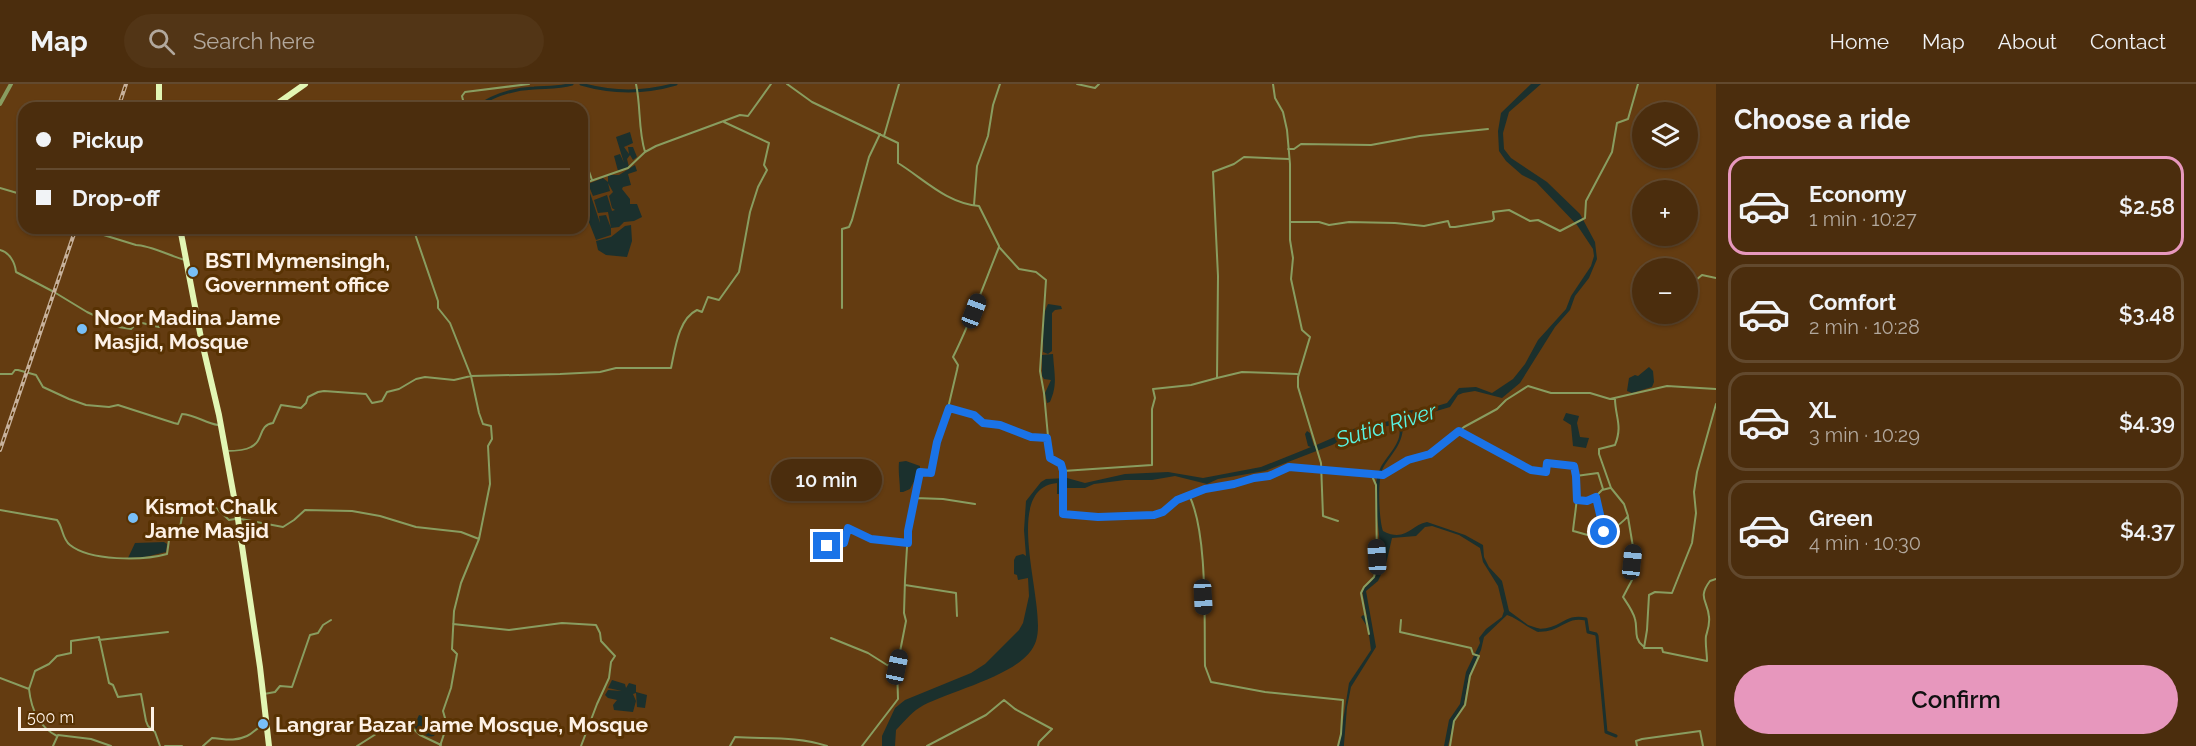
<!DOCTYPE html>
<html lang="en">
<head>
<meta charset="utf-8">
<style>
	:root { --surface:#4b2d0d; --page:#523516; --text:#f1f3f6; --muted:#b2a89d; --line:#62492e; --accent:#e797bd }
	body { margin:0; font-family:Raleway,sans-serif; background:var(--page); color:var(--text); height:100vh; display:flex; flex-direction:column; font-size:22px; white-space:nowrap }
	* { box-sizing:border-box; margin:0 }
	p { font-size:20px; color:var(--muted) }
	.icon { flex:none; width:33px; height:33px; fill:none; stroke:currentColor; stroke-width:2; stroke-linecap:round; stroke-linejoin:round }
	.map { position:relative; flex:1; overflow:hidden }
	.side { display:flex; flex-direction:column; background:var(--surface); width:480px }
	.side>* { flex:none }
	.banner { position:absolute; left:18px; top:18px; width:570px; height:132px; border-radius:18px; box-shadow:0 2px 4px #0004,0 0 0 2px var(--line); display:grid; align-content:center; height:132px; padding:0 18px; background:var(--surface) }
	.buttons { position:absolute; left:1632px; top:18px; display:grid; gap:12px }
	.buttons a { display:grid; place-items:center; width:66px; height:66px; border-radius:50%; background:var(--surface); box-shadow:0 2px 4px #0004,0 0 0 2px var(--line); font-size:30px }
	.scale { position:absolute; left:18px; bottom:15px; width:136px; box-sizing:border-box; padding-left:6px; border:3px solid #fdf1e6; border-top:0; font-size:16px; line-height:21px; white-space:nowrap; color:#fdf1e6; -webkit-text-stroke:4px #583203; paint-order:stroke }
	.end { position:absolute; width:27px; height:27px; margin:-14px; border:8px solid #1a73e8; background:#fff; box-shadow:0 0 0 3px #fff }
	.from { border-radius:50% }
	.bubble { position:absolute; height:42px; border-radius:21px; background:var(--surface); box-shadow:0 2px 4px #0004,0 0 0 2px var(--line); font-size:20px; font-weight:600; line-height:42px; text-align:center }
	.car { position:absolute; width:18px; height:36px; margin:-18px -9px; border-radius:8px; box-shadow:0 0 4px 2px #0007; background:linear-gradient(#222 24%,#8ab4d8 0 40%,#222 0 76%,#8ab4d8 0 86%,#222 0) }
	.banner b { display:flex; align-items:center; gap:21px; height:57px; font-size:22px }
	.banner b+b { border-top:2px solid var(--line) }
	.banner i { width:15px; height:15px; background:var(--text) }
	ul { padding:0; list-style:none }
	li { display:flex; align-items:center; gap:18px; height:99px; margin:0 12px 9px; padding:0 6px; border:3px solid var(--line); border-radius:18px }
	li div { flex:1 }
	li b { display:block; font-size:22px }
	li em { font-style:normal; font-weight:600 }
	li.on { border-color:var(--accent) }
	li>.icon { width:54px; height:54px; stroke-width:1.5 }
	h2 { padding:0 18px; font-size:27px; line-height:72px }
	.action { display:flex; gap:12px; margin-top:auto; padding:12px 18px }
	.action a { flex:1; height:69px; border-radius:36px; background:var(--accent); color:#111; font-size:24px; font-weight:600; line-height:69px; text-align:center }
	header { display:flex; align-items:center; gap:36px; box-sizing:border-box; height:84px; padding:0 30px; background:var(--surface); border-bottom:2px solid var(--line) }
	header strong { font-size:28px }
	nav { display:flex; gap:33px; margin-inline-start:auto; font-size:21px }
	.search { width:420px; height:54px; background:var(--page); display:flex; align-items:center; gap:15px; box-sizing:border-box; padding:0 21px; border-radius:33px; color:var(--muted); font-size:22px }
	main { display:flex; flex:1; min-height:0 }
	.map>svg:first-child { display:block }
</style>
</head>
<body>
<header>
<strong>Map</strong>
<div class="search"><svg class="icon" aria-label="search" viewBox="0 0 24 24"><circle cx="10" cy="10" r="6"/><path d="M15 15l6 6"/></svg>Search here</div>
<nav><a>Home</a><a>Map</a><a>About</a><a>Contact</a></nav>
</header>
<main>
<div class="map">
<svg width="1716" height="662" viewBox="0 0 1716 662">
	<rect width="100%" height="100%" fill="#643c11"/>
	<!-- water -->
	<path fill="#1b302d" d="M1531,0H1541L1509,28L1503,49L1504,65L1511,74L1547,98L1580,130L1595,158L1597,175L1589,194L1575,212L1570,226L1555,243L1520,299L1502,314L1475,307L1463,309L1458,311L1450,323L1403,337C1404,360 1394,366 1383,384C1377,395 1379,436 1383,447C1406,459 1410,441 1427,438L1465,451L1483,461L1484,473L1489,483L1502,497L1509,527L1528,541L1540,545L1539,548C1527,544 1519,535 1507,531L1484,553L1481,566L1469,592L1464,620L1454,636L1448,662H1444L1449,636L1460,620L1466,588L1480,559L1479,554L1486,545L1502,533L1504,527L1498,502L1483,478L1480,464L1459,451L1432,442L1425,443L1416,452L1392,454L1386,480L1378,497L1366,507L1376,563L1351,603L1347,623L1344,660V662H1339L1349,599L1371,566L1368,544L1361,533L1363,531L1367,533L1362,506C1368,501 1375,495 1377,488C1387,457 1367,413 1380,385C1386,372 1407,355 1397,340L1359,348L1332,361L1265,387L1218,395L1207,400L1175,392L1152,396H1125L1094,400L1085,404H1067L1066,399L1061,398L1062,410H1057V399C999,405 1048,522 1036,557C1025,592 948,606 919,624C911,629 903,639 896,646L895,662H882V652L895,624L905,616L971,589L985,580L1019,546L1023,539L1029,512L1028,494L1018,496L1017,491L1014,490V476L1016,472L1023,470L1026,472L1024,446L1026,417L1041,398L1046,395L1067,394L1085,399L1125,390L1168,388L1203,394L1261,383L1311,363L1308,362L1305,350L1307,347L1310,349L1314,362L1353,345L1389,337L1406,327L1430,324L1447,319L1459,304L1476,303L1492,309L1513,295L1525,280L1538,256L1566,225L1571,212L1591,182L1594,172L1593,165L1577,141L1536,98L1522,91L1506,77L1499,67L1498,47L1501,29Z
		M630,48L633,59L624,63L629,70L628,63H633L637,73L633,76L630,71L627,75L629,83L618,87L614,72L620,70L624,79L616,53Z
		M635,81L637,87L628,90L631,101L623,103L622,105L630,115V120H637L642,133L634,137L624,138L619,143L611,144V151L596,156L585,128L586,125L583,124L582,114L585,113H582V101L587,100L600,139L599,132L606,131L611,144L608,128L598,129L594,116L607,111L612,127L615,126L612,124L609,112L613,108L608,99L610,107L593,112L588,100L603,94L608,98V91H619Z
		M631,141L632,157L627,173L606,171L598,166L596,157L611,153L625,142Z
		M1048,220L1061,222L1062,225L1055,226L1052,229V267L1048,270L1043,268C1044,252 1040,235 1048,220Z
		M1053,270C1054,289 1058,300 1050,318L1047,319L1045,309L1051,296L1044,295L1042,292V271Z
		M1649,283L1653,287L1654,298L1652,303L1632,309L1627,307L1629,294L1635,291L1638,292Z
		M1566,329L1579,332L1577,339L1580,353L1589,354L1586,364L1573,362L1571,341L1563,336Z
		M906,377L920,382V386L910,405L903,408H900C900,397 898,389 899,378Z
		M164,458L167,460L166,468L145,473L128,474L135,459Z
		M612,596L625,600L626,604L629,599L636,601V608L647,611L645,624L637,623L636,609L633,610L636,617L633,628L614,626L613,621L617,616L608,614L605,611L608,606L622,607L608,604Z
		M419,631L440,638V643L434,652C427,654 418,648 414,642Z"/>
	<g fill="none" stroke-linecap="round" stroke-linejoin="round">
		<!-- canal -->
		<path stroke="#1b302d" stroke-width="3" d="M581,0C612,9 645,9 676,0
			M475,24C493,11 512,5 534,4C547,3 559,4 572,0
			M1537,546C1561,548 1564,530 1586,535L1588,548L1596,550L1597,552L1606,648L1616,652"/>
		<!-- minor -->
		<path stroke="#899d60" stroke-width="2" d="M636,0C641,23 638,45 645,68
			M787,0L812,18L898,59V79C924,95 946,119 979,122L999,162
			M1077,0L1095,4L1099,0
			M1273,0L1275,14L1283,28L1287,46L1290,80V156L1293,174L1291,195L1302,246L1310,253L1298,293V303L1321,379L1323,432L1338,437
			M465,24L462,12L465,8L529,0
			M884,52L899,0
			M582,58L587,50
			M1288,65H1294L1301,60L1371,61L1420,52L1488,45
			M582,67L592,96
			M582,100L628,84L645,68L656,62L740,31L748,32L771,0
			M0,104L24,111
			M974,121L977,82L988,52L993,21L1000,0
			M1290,138H1319L1329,141L1349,138L1395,139L1424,142L1448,137L1450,143H1455L1492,137L1494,135L1493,128L1509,126L1530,137L1538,136L1560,147L1585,134L1586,117L1612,68L1617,39L1628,35L1638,0
			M81,144L136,161C149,161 170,172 185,176
			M413,144L438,217V224L450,239L471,292L479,329L483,340L491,342L492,355L488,362L490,400L479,455L461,499L454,527L452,565L457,570L451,604L443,627L447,641L440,662
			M0,166C9,168 15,178 16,188L54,208L87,228L119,243L131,245L138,238L159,243L163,235L166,234L178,238L198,240
			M1688,196H1696L1702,191L1716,194
			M842,224V145L849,143L852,136L869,73L880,50
			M0,290H12L15,286H18L36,291L43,303L69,315L86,321L109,323L118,321L174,339L178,340L182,330C196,331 205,339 218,341
			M1217,294L1242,288L1297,290
			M1716,320L1697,388L1694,408L1696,429L1692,459L1672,509L1655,508L1649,511L1647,546L1644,564H1662L1663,568L1707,577C1707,569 1705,559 1706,552C1708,545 1710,540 1709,533C1708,517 1697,514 1710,497L1716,495
			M949,324L974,331L983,339C1005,340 1025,352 1047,354
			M1459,347L1539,388H1546L1547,379L1574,383C1581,402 1575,426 1573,447C1578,448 1583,450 1588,451C1601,453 1620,442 1628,432L1624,420L1611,404L1599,370V365L1615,361C1623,341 1615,333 1615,314
			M226,367C234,367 244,367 251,363C264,357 258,341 273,339L281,321L301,324L306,319L308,313L318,308L324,307L366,310L372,319L382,317L387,308L399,305L416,295L425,293L454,296L471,292L560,290L600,288L616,284H671C675,266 678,235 697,226L702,228L708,213L719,216L739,188L750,128L758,103L767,86L764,81L769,59L724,38
			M1063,387L1152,381V325L1155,314L1153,305L1191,301L1217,294L1218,192L1213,88L1234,80L1244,73L1289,75
			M1576,392L1598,389L1603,405
			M1189,411C1208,449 1204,537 1205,582L1211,598L1265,608L1343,616L1341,650L1338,662
			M1596,413L1604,448
			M915,414L943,415L975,420
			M1577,416H1592L1602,406L1610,404
			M0,426L57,436C63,443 62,455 70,461C90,477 142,477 167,470L169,456L179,448L183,428L197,426L213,421L229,436L235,435
			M1628,433L1633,463L1631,488L1632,496L1623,513C1627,519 1633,527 1635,535C1638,545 1633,554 1643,562
			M241,435L283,443L294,436L305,426L352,427L380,432L416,443L461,448L479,455
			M827,462L844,459L848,444L871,455L908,459
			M905,501L956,509L957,532
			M1401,536L1400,548L1471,564L1473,570L1479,572L1470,592L1465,621L1454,637L1450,662
			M453,540L509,546L562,539L596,541L600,549L601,557L615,572L611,578L609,594L597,620L581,662
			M1369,550L1361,509L1364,503L1374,493L1377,482L1376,401L1372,392
			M831,554L868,569L887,581L896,583
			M99,556L168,548
			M0,594L29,605C31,624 39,643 57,652
			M29,605L35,587L49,580L57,572L71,569V557L99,553L109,599L113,601L118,613L141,610L146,637L148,642L155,648L160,662
			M264,610L275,608L280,602L292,603L310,551L318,549L323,541L331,536
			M53,662L58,651L91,655L111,662
			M165,662H182
			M203,662L212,654C225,655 234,658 247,652C254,649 257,643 264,641
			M357,662L395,638L409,641L420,651L441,661
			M730,662L735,653C766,655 798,652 827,662
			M862,662L898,615L897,583L906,537L904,529L905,496L908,447L920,388L931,389L937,358L944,341L957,286L958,281L953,273C971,237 984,200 999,163L1019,185L1036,188L1046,196L1040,287L1044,309L1050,374L1061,380L1063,387V430L1098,433L1154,431L1163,428L1177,416L1205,405L1234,401L1254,394L1269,392L1289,383L1383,391L1408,376L1430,370L1464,343L1497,325L1506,316L1528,302L1551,309H1590L1610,315L1667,302L1716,305
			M927,662L986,631L1004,616L1015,625L1052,645L1039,658L1038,662
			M1637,662L1636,657L1642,655L1700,647L1703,662"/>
		<!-- tertiary -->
		<path stroke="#899d60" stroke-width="4" d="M0,20L11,0"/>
		<!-- trunk -->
		<path stroke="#e2f6b4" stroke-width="6" d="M159,24V0
			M271,24L305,0
			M180,144L201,254L219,331L238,435L260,583L269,662"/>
		<!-- rail casing -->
		<g stroke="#c7b19b" stroke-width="4">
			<path id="rail" d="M118,24L126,0
				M0,366L76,144"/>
		</g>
		<!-- rail -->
		<use href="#rail" stroke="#583203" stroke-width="1.5" stroke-dasharray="4.5" stroke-linecap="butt"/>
	</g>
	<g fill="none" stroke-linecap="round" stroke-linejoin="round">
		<!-- route -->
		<path stroke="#1a73e8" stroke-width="8" d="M827,462L844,459L848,444L871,455L908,459V447L920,388L931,389L937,358L949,324L974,331L983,339L1000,341L1031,353L1047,354L1050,374L1061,380L1063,387V430L1098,433L1154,431L1163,428L1177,416L1205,405L1234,400L1254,394L1269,392L1289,383L1383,391L1408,376L1430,370L1459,347L1531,386L1546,388L1547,379L1574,382L1576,392L1577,416L1587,417L1596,413L1604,448"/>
	</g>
	<!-- markers -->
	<g fill="#78bff7" stroke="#583203" stroke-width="2">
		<circle cx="193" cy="188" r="6"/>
		<circle cx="82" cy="245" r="6"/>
		<circle cx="133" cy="434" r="6"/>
		<circle cx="263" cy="640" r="6"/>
	</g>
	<g text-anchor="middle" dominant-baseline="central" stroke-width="6" stroke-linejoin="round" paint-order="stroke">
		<!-- poi labels -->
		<g font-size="21" font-weight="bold" fill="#fdf1e6" stroke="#583203" text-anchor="start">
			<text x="205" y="176">BSTI Mymensingh,<tspan x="205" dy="24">Government office</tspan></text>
			<text x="94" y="233">Noor Madina Jame<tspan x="94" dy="24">Masjid, Mosque</tspan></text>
			<text x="145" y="422">Kismot Chalk<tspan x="145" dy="24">Jame Masjid</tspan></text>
			<text x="275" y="640">Langrar Bazar Jame Mosque, Mosque</text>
		</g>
		<!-- water labels -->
		<g font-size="22" font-style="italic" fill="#59f4e1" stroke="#583203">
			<text transform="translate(1386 341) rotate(-17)">Sutia River</text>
		</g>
	</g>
</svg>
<div class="buttons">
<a><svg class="icon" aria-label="layers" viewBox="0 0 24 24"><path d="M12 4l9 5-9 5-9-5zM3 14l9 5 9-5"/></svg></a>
<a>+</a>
<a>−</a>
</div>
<div class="scale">500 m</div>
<i class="end from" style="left:1604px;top:448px"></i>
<i class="end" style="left:827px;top:462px"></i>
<div class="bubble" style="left:771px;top:375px;width:111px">10 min</div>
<i class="car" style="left:974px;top:227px;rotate:21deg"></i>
<i class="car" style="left:1377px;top:473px;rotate:357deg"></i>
<i class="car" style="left:1632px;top:478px;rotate:6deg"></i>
<i class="car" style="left:1203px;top:513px;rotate:177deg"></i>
<i class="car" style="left:897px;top:583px;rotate:12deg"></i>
<div class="banner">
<b><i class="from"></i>Pickup</b>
<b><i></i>Drop-off</b>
</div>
</div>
<section class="side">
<h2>Choose a ride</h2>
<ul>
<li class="on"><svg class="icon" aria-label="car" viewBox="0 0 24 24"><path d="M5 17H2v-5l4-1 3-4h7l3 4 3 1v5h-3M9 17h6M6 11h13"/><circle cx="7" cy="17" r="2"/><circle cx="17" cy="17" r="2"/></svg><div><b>Economy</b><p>1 min · 10:27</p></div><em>$2.58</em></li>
<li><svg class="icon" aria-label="car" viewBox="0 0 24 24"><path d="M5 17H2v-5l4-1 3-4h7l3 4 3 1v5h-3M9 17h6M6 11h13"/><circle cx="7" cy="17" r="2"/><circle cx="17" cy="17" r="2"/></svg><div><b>Comfort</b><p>2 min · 10:28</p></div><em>$3.48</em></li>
<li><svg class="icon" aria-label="car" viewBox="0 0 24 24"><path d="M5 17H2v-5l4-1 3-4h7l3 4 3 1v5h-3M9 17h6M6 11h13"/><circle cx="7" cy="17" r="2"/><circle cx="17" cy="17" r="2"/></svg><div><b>XL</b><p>3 min · 10:29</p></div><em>$4.39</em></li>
<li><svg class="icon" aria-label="car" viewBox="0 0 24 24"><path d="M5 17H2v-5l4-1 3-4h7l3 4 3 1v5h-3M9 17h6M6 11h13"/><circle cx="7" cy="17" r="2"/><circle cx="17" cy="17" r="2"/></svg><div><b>Green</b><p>4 min · 10:30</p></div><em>$4.37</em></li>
</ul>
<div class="action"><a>Confirm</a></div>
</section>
</main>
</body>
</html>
